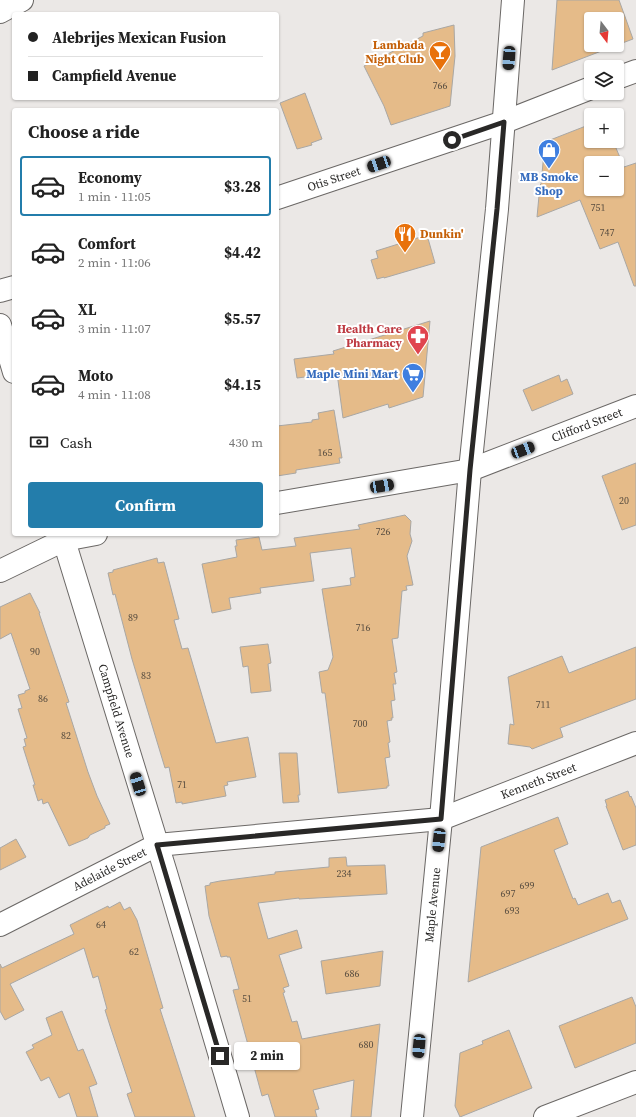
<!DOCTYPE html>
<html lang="en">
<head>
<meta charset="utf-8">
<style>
	:root { --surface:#fff; --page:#f6f6f6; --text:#222; --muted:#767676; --line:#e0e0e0; --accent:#237dab }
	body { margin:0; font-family:"Source Serif 4",serif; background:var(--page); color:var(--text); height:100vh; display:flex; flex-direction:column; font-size:15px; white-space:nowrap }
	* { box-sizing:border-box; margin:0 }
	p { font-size:13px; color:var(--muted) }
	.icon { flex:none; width:22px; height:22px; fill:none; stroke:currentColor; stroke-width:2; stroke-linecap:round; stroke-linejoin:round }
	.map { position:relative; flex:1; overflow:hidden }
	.side { position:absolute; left:12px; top:108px; width:267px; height:428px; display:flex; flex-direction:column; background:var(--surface); border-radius:4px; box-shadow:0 1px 3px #0004 }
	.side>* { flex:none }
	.top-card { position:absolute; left:12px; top:12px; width:267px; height:88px; border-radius:4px; box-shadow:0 1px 3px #0004; display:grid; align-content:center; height:88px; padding:0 16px; background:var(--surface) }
	.needle { width:26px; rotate:164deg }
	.fabs { position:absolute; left:584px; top:12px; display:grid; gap:8px }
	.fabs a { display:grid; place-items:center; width:40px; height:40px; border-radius:4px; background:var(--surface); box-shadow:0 1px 3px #0004; font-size:20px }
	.end { position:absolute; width:18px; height:18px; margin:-9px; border:5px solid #292827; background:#fff; box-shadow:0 0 0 2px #fff }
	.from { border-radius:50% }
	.bubble { position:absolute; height:28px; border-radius:4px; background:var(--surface); box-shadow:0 1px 3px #0004; font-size:13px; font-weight:700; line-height:28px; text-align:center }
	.car { position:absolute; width:12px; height:24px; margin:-12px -6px; border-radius:5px; box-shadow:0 0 3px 1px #0007; background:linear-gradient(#222 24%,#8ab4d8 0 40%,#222 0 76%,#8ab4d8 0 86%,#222 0) }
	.top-card b { display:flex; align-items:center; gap:14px; height:38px; font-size:15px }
	.top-card b+b { border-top:1px solid var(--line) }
	.top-card i { width:10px; height:10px; background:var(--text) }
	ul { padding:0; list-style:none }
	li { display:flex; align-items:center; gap:12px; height:60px; margin:0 8px 6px; padding:0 8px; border:2px solid transparent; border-radius:4px }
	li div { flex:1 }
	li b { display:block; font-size:15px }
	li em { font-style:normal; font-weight:700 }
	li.current { border-color:var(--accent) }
	li>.icon { width:36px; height:36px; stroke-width:1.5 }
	h2 { padding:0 16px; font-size:18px; line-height:48px }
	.pay { display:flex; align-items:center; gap:10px; height:44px; padding:0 16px; font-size:15px }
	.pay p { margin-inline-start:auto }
	.action { display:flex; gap:8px; margin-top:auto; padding:8px 16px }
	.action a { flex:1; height:46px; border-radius:4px; background:var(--accent); color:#fff; font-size:16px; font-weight:700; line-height:46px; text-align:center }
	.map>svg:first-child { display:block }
</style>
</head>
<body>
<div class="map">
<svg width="636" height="1117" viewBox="0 0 636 1117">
	<rect width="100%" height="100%" fill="#ebe8e6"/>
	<!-- building -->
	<path fill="#e5bb89" stroke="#a9a7a4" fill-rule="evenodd" d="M557,0H619L633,39L617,45V19H591V45H617L552,70Z
		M454,25L455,56L450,106L391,125L384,106L364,66L423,36V33Z
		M305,93L322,139L311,143L312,145L297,149L280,103Z
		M591,124V141H613L624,167L636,163V286H634L618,242L600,249L580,200L537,217L540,185L541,184L545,142ZM591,163H617V189H591Z
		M427,235L435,263L384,278V277L377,279L371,260L378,258L376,251Z
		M430,321L423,397L389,408L388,404L343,418L337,373L297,378L294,359L334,354L333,351Z
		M559,375L561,382L567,379L573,394L532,411L523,390Z
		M334,410L342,458H339L340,463L296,470V473L277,476V426L312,422V420L319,419L318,413Z
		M636,463V525L622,530L602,476Z
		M405,515L411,521L410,534L412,541L407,556L413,585L406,586L407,590L402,591L398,638L392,639L397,672L394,673L396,684H393L395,700L391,701L393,718H391L392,720L387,721L390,742L388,743L390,757L385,758L389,786H387V788L338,793L325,693H322L319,672L328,670L333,657L322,589L351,585L350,578L355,577L351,548L310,553L314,581L260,588L261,593L229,598L231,609L212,613L202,564L237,557L235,546H237L236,540L259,537L262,550L296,546L294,538L360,529L358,525Z
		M157,558L158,563L164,562L179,619L174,620L182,649L188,648L216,743L248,737L256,777L227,782L228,785L224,786L226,796L182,804V802L176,803L169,767L165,768L132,659L115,594L113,595L108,573L113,572V570Z
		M30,593L40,613H39L63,684L69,702L66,703L88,772L97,796L110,824L105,826V828L90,835L88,838L69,846L48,802L43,804L42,799L38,801L33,785H35L23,747L26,746L24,739L27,738L18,709L22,708L18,695L25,693V691L30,689L11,633L0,639V607Z
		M268,644L271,663L268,664L271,691L251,693L248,666L243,667L240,647Z
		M636,647V699L560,728L563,737L532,749L530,747L508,744L510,724L514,725L508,677L562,656L569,673Z
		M279,753H297L300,795H298L299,802L283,803Z
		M628,791L630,797L631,796L636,808V845L623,850L606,806H607L605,800Z
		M558,817L568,844L554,850L573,899L575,898L578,905L608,893L612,903L620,900L628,919L468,982L481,847Z
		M16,839L26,857L0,870V848Z
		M346,857L347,866L385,865L387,894L299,899V898L258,903L268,939L297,930L302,948L279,955L289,986L283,988L285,992L283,993L292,1022L297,1021L302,1039L380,1024L371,1117H351L354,1080L313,1090L319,1109L315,1110L317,1117H275L268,1094L262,1096L233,990L239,989L230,957H227V956L221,957L209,916L205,886L210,885V883L220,881L275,874V872L329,867V858Z
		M120,902L124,910L130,907L137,920L163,1008L160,1009L195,1117H135L127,1094L132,1092L111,1029L105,1010L107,1009L98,976L93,978L84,948L10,984L24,1010L5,1020L0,1011V964L2,968L74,934L70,925L108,906L109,908Z
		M383,951L380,986L326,994L321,961Z
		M632,997L636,1007V1043L575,1068L559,1026Z
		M62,1011L78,1051L83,1049L97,1084L89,1087L98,1117H77L69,1093L59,1098L49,1077L41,1081L26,1052L34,1048L32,1045L52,1035L46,1018Z
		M509,1030L532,1088L460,1117L455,1106L460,1053L483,1044L482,1041Z"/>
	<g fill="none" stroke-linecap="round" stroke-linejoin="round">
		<!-- minor casing -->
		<g stroke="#6b6866" stroke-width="24">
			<g id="minor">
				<path d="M0,12L22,0"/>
				<path d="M617,78L636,71"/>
				<path id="s1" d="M277,198L504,122L591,88"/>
				<path d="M0,291L14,287"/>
				<path d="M0,325L14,372"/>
				<path id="s2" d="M277,503L470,470L636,406"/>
				<path id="s3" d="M62,534L166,873L238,1117"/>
				<path d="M0,571L64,540L96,534"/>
				<path id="s4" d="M0,925L157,845L441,819L636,743"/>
				<path d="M545,1117L636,1082"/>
			</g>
		</g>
		<!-- major casing -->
		<g stroke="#6b6866" stroke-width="24">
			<g id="major">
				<path id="s5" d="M412,1117L441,819L470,470L497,209L513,0"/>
			</g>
		</g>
		<!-- minor -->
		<use href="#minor" stroke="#fff" stroke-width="22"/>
		<!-- major -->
		<use href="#major" stroke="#fff" stroke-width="22"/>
	</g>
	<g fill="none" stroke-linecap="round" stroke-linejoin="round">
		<!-- route -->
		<path stroke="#292827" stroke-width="5" d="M220,1056L157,845L441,819L470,470L497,209L504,122L452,140"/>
	</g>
	<!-- icons -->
	<defs>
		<g id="bar-pin" transform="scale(1.15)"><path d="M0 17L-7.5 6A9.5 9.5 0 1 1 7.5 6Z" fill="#e8710a" stroke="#fff"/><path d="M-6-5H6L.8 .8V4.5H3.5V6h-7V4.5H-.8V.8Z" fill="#fff"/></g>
		<g id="shop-pin" transform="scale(1.15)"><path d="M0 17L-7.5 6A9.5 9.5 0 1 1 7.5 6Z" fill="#3f7fe0" stroke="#fff"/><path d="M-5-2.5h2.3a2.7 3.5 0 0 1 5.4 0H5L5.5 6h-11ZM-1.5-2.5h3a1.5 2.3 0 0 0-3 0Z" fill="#fff"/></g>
		<g id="restaurant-pin" transform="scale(1.15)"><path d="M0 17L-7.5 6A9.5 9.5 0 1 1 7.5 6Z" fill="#e8710a" stroke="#fff"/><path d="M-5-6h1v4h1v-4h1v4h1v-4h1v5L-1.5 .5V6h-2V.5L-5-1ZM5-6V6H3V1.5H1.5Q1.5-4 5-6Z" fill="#fff"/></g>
		<g id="pharmacy-pin" transform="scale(1.15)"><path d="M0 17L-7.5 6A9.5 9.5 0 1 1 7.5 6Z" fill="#e0444e" stroke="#fff"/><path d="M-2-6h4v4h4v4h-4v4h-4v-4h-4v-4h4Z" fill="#fff"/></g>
		<g id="supermarket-pin" transform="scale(1.15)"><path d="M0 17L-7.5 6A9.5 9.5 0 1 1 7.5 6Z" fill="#3f7fe0" stroke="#fff"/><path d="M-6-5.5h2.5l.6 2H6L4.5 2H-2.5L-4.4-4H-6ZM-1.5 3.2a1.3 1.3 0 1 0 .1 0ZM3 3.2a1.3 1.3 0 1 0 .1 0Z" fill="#fff"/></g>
	</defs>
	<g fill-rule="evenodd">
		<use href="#bar-pin" x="440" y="52"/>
		<use href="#shop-pin" x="549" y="150"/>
		<use href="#restaurant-pin" x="405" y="234"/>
		<use href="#pharmacy-pin" x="418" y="336"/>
		<use href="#supermarket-pin" x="413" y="374"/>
	</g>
	<g text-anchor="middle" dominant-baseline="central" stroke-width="4" stroke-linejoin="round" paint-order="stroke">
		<!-- number labels -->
		<g font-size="10" fill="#584d40">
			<text x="440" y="85">766</text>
			<text x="598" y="207">751</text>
			<text x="607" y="232">747</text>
			<text x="325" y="452">165</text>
			<text x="624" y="500">20</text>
			<text x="383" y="531">726</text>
			<text x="133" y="617">89</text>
			<text x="363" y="627">716</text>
			<text x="35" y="651">90</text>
			<text x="146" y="675">83</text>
			<text x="43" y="698">86</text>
			<text x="543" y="704">711</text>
			<text x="360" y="723">700</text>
			<text x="66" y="735">82</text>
			<text x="182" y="784">71</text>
			<text x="344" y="873">234</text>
			<text x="527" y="885">699</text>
			<text x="508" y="893">697</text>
			<text x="512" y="910">693</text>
			<text x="101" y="924">64</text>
			<text x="134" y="951">62</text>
			<text x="352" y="973">686</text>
			<text x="247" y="998">51</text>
			<text x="366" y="1044">680</text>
		</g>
		<!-- food labels -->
		<g font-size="12" font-weight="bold" fill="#c56008" stroke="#fff" text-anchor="end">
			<text x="424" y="45">Lambada<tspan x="424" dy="14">Night Club</tspan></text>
			<text x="420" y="234" text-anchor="start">Dunkin'</text>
		</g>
		<!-- shop labels -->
		<g font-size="12" font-weight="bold" fill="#366cbe" stroke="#fff">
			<text x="549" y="177">MB Smoke<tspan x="549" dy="14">Shop</tspan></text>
			<text x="398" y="374" text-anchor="end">Maple Mini Mart</text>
		</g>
		<!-- street labels -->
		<g font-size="12" fill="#292827" stroke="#fff">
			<text stroke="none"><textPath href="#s1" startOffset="60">Otis Street</textPath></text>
			<text stroke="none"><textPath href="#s2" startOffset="321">Clifford Street</textPath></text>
			<text stroke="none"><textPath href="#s3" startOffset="185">Campfield Avenue</textPath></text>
			<text stroke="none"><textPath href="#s4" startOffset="566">Kenneth Street</textPath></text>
			<text stroke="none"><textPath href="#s4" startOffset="123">Adelaide Street</textPath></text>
			<text stroke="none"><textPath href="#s5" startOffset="213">Maple Avenue</textPath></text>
		</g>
		<!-- health labels -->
		<g font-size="12" font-weight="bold" fill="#be3a42" stroke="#fff" text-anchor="end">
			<text x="402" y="329">Health Care<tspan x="402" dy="14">Pharmacy</tspan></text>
		</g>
	</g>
</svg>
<div class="fabs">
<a><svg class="needle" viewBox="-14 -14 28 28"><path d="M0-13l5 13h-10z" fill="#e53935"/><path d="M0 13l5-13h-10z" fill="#767676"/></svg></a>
<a><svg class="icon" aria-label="layers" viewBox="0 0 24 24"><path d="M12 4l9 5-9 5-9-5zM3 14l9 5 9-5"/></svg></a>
<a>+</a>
<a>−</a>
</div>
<i class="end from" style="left:452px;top:140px"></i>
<i class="end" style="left:220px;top:1056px"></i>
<div class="bubble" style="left:234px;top:1042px;width:66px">2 min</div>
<i class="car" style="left:509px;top:58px;rotate:184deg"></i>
<i class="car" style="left:379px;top:164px;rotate:251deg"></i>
<i class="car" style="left:523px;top:450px;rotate:69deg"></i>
<i class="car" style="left:382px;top:486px;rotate:80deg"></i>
<i class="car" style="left:138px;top:784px;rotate:343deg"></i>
<i class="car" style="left:439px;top:840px;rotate:186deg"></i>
<i class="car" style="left:419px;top:1046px;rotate:185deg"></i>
<div class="top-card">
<b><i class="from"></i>Alebrijes Mexican Fusion</b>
<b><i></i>Campfield Avenue</b>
</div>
<section class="side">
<h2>Choose a ride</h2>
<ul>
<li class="current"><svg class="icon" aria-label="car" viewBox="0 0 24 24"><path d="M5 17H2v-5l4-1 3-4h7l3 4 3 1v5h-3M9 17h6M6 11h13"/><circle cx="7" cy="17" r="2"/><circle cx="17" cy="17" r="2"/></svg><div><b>Economy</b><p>1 min · 11:05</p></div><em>$3.28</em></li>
<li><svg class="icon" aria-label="car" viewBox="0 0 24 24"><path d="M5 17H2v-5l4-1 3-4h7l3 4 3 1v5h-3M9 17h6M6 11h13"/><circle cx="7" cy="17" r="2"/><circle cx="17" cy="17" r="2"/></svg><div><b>Comfort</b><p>2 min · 11:06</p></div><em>$4.42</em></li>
<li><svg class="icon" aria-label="car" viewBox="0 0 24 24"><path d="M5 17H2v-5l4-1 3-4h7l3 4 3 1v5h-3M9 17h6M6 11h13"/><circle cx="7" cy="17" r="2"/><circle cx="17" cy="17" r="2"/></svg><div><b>XL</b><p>3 min · 11:07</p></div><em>$5.57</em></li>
<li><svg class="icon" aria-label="car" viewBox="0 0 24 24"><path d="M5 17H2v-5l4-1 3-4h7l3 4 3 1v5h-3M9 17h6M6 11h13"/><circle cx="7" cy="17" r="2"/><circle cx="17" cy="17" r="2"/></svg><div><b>Moto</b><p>4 min · 11:08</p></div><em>$4.15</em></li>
</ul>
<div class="pay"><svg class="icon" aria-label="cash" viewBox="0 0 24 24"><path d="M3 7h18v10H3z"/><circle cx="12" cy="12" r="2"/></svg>Cash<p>430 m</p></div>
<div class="action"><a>Confirm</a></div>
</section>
</div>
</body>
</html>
